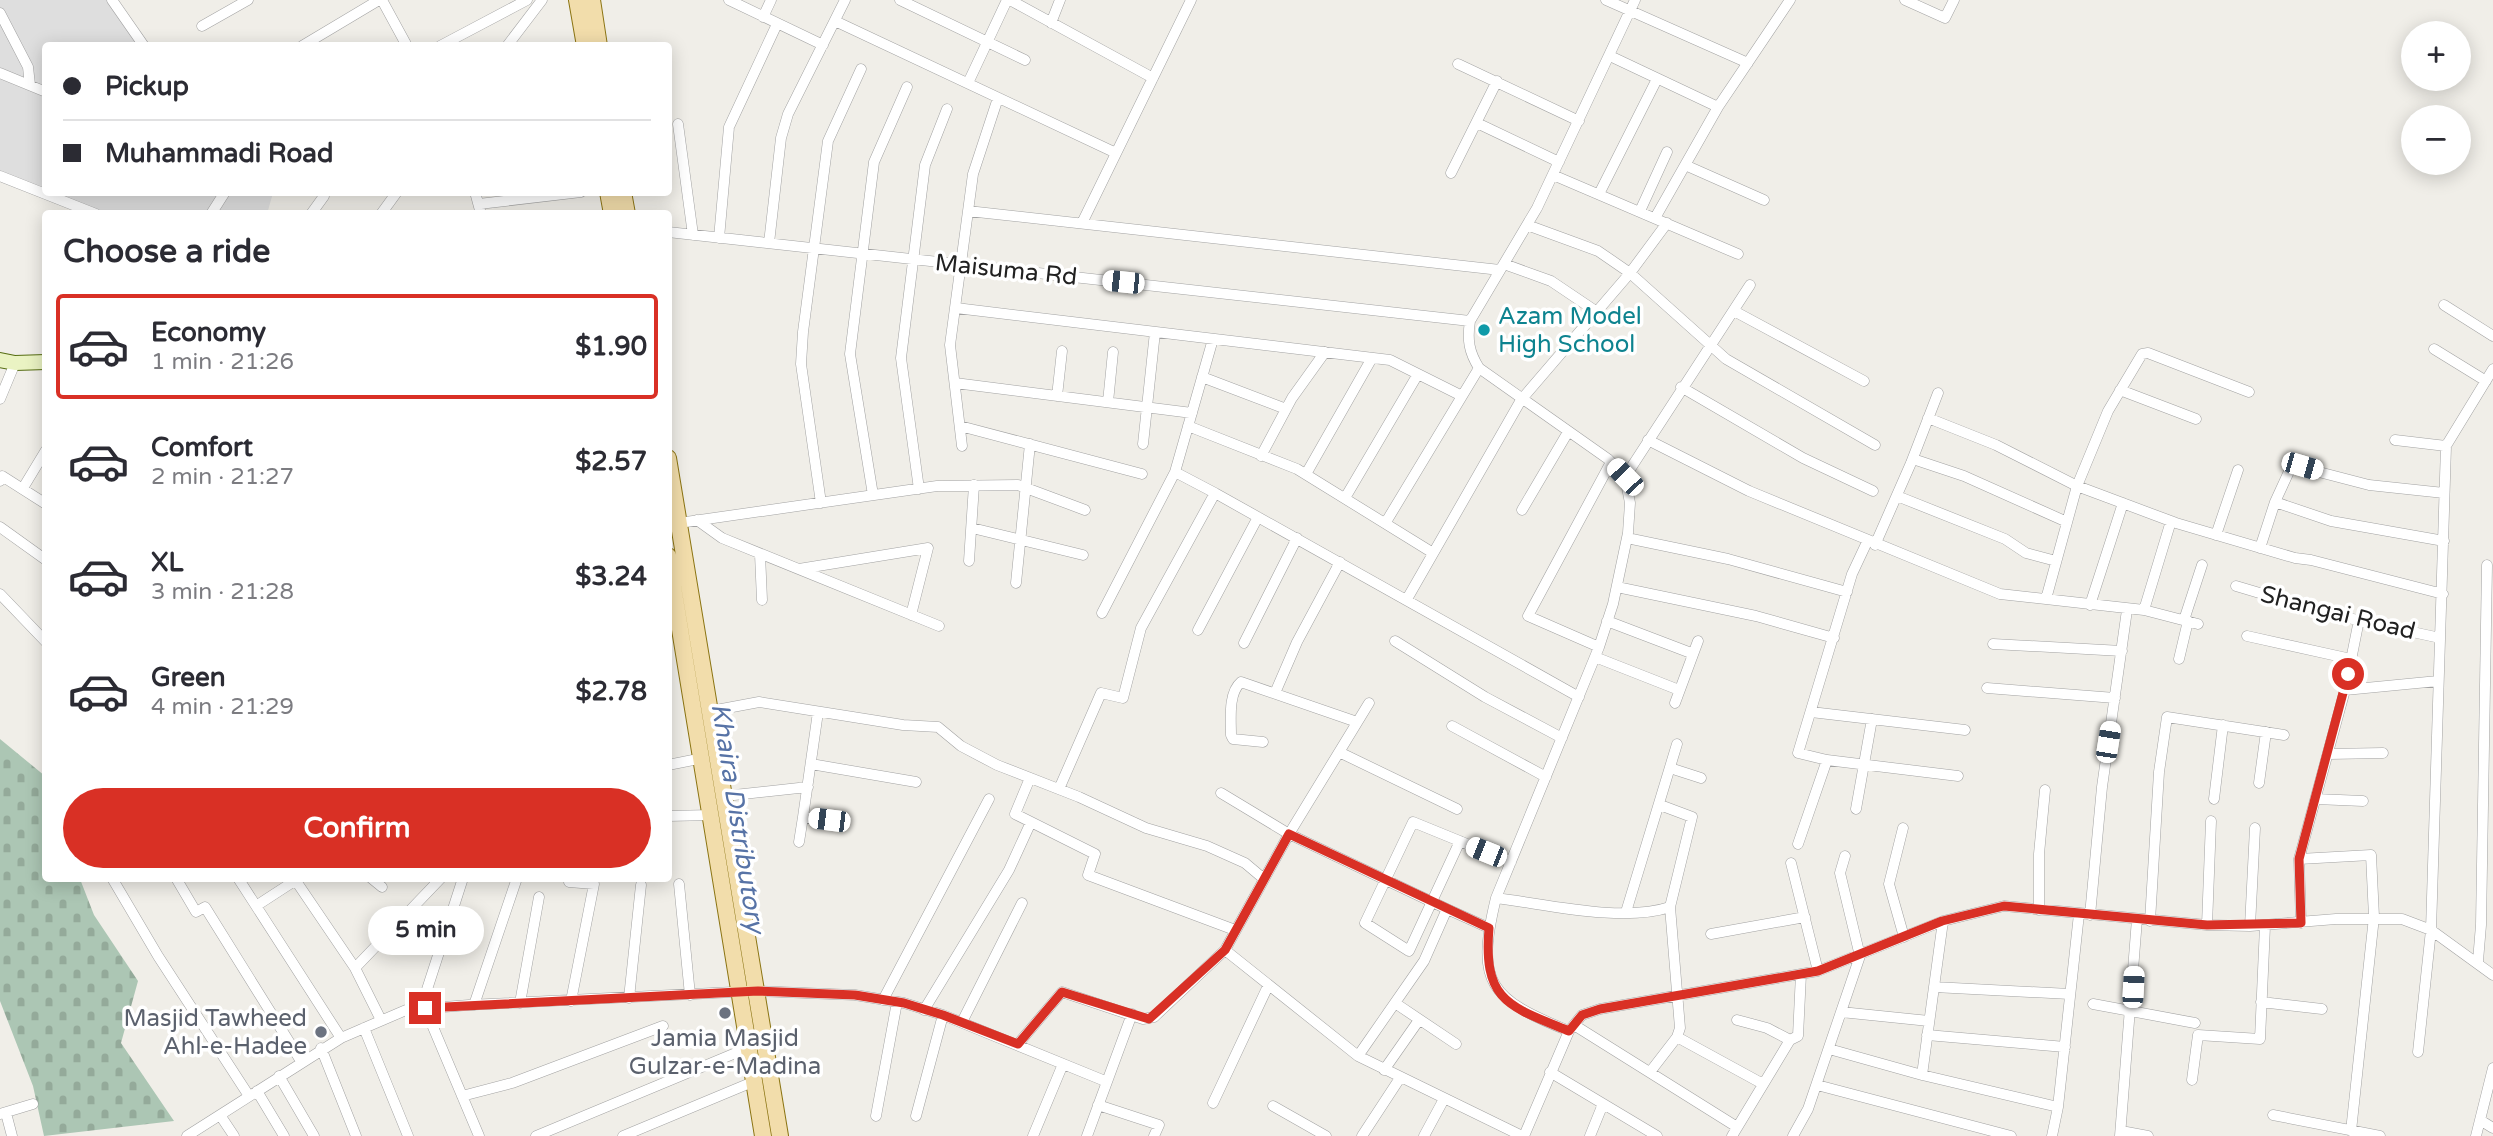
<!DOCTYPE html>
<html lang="en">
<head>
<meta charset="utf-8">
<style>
	:root { --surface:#fff; --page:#f7f7f7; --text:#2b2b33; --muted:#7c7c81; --line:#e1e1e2; --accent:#d93025 }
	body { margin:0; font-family:"Varela Round",sans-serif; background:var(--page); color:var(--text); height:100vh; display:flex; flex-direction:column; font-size:26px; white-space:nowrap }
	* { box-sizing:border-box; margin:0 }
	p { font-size:23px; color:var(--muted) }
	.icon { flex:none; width:38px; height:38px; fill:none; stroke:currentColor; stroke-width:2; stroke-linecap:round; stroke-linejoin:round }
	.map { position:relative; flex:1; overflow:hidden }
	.drawer { position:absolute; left:42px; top:210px; width:630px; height:672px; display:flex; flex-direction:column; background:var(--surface); border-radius:7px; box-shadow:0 4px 18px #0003 }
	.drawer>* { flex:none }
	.top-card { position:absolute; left:42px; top:42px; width:630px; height:154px; border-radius:7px; box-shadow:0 4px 18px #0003; display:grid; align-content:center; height:154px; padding:0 21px; background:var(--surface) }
	.buttons { position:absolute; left:2401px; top:21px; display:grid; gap:14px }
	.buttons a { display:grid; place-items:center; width:70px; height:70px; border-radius:50%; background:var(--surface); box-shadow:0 4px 18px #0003; font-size:35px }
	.end { position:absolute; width:32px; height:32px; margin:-16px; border:9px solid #d93025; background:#fff; box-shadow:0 0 0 4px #fff }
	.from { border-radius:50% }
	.bubble { position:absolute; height:49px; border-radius:24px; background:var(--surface); box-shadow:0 4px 18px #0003; font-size:23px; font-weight:700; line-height:49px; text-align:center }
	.car { position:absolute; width:21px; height:42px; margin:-21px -10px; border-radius:9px; box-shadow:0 0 5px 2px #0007; background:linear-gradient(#fff 24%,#345 0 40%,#fff 0 76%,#345 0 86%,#fff 0) }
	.top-card b { display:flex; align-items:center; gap:24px; height:66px; font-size:26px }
	.top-card b+b { border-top:2px solid var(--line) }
	.top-card i { width:18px; height:18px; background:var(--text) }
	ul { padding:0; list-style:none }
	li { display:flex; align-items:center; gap:21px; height:105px; margin:0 14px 10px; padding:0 7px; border:4px solid transparent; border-radius:7px }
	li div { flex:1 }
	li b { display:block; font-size:26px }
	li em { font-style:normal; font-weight:700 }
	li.selected { border-color:var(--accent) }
	li>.icon { width:63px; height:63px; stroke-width:1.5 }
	h2 { padding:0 21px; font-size:32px; line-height:84px }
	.primary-button { display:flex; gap:14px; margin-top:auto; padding:14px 21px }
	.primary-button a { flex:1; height:80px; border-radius:42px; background:var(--accent); color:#fff; font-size:28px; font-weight:700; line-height:80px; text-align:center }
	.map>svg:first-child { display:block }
</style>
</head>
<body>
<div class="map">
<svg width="2493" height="1136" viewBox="0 0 2493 1136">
	<defs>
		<pattern id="cemetery-stones" width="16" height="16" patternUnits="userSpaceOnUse" patternTransform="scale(1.75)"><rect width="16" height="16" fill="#acc6b4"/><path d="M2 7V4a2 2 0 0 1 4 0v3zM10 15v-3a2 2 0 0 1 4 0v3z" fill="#94aa9a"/></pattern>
	</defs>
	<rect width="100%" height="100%" fill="#f0eee8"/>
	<!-- residential -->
	<path fill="#dedede" d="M0,0H116L144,45L46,46L45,190L0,172Z
		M51,193H273L267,214L104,213Z"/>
	<!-- cemetery -->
	<path fill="url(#cemetery-stones)" d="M0,739L45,776L46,878L80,879L94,915L138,981L121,1043L174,1121L44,1136L33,1086L0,1001Z"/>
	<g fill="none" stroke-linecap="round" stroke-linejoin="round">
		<!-- street casing -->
		<g stroke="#a2a2a2" stroke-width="11">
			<path id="street" d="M112,0L144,46
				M382,0L407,46
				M729,0L823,45
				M900,0L1025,60
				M1010,0L1153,78
				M1606,0L1748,63
				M1905,0L1945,18L1954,0
				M0,13L28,67L30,85
				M763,17L771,0
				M835,21L1116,153
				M1051,23L1060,0
				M202,26L248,0
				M302,46L379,0
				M440,46L527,0
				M507,46L542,0
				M1610,56L1718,107
				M1458,64L1579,121
				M0,73L46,92
				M968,83L1007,0
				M1477,123L1559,162
				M678,124L693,235
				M1685,165L1764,200
				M1451,173L1497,81
				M1553,175L1738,254
				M0,176L96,214
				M475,192L481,214
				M1599,194L1657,79
				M479,204L581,192
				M968,211L1500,270
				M1640,211L1667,152
				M211,214L225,192
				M311,214L324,196
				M381,214L397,192
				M1655,218L1718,107L1790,0
				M1082,223L1191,0
				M1527,225L1598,251L1630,273L1726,359L1875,445
				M668,232L1470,321
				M719,238L729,127L777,24
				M769,243L781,138L788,114L845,0
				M1504,264L1551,281L1597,312
				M2444,305L2493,336
				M956,308L1390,360L1462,396
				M1734,311L1864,381
				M2434,349L2486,381
				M1202,377L1286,409
				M955,383L1192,413
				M1681,387L1803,458L1873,491
				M2120,390L2196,419
				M1057,396L1062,351
				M0,399L15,363
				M1108,402L1113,352
				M1928,418L1996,445L2077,486L2108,411L2142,354L2148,353L2249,392
				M960,426L1142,474
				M1188,426L1297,469L1433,553
				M1648,440L1749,491L2000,594L2144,610L2171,521
				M2395,440L2446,446
				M1143,444L1155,332
				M962,446L950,345L973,174L998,98
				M1261,456L1292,398L1325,352
				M1913,459L1964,476L2067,522
				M1306,474L1372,358
				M1625,477L1750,285
				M0,481L2,476L46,504
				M23,488L46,450
				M919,489L901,358L925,165L947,109
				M1215,493L1579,697
				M873,495L850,354L874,162L907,87
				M1897,496L2005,539L2026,553L2056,561
				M1345,498L1418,374
				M2275,502L2331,521L2444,541
				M821,503L801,364L803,332L828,141L861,69
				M1522,510L1568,432
				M697,520L722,538L939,626
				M1386,522L1479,368
				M679,523L937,486L1018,485L1085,510
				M0,527L46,560
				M972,528L1083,555
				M2216,535L2238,470
				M1627,538L1728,559L1847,592
				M1867,542L1852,574L1798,753L1827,760L1958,776
				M1875,545L1911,463L1938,393
				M2260,548L2275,502L2292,465L2369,485L2444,493
				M760,554L762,600
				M969,561L974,485
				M799,569L928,548L911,615
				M1016,583L1030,444
				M2236,586L2330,614L2440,638
				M1617,587L1756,616L1834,638
				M0,594L46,642
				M1407,599L1521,400L1630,273L1667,223
				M2046,599L2077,486L2176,523L2295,558L2311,560L2443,594
				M2090,605L2123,503
				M2144,610L2198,624
				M1102,613L1175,472L1213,339
				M2184,620L2202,565
				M1607,621L1691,653
				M1198,630L1258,517
				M2247,636L2351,659
				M1395,641L1485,697L1562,738
				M1244,643L1297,538
				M1993,644L2122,651
				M1599,647L1528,616L1611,462
				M1595,657L1679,690
				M2179,659L2188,621
				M1987,688L2115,698
				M2345,690L2438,681
				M1275,693L1297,642L1340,562
				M1675,703L1698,641
				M711,711L759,702L903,725L938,727L961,746L997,765L1079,797L1146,828L1207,846L1245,863L1264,879
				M818,712L803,817L829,820
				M1811,712L1965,730
				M1452,726L1546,777
				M1263,742L1233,739L1231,735C1231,719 1228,693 1241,682L1357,722
				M1339,752L1457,809
				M2329,754L2383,753
				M811,764L916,782
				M668,765L703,758
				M1670,768L1701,778
				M1030,778L1015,814L1095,854L1088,875L1235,930
				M2259,783L2266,732
				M1059,789L1101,693L1123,698L1141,628L1215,493L1175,472
				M1221,793L1289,834L1447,909
				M725,796L808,787
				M2214,799L2223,725
				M2316,799L2363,801
				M1856,809L1872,719
				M668,816L712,815
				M1903,828L1889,884L1904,937
				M1460,841L1409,951L1365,923L1413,822L1511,862
				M799,842L803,817
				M1798,844L1827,760
				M2299,859L2371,855L2374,917L2351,1131
				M1791,863L1818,971
				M112,878L158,956L249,1096
				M176,878L196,912L205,907L301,1061
				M238,878L341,1038
				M371,878L382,887
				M570,878L569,882L594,884L571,1001
				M296,881L355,968L381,1020
				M679,884L690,995
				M1496,898C1546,904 1622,923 1670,907L1692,817L1660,805
				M256,906L299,878
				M2039,910V854L2045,790
				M1626,912L1677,744
				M2090,915L2102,787L2127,610
				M2150,921L2159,772L2167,717L2284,735
				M2301,923L2299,859L2345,690L2359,620
				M2207,925L2211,821
				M2250,926L2255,828
				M1711,934L1805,917
				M1225,950L1358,1056L1522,1136
				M2478,961L2481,925L2487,565
				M355,968L441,878
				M1934,987L2070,994
				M629,998L641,885
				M883,1000L989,799
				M2261,1002L2322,1009
				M520,1003L539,897
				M1395,1003L1456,1044
				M2093,1004L2195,1023
				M474,1005L517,878
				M421,1008L463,878
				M425,1008L479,1136
				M924,1010L1009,870L1031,822
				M1841,1012L1929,1021
				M1737,1020L1767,1028L1790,1040
				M962,1022L1022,903
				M1574,1025L1737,1127
				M364,1028L408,1136
				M1569,1031C1490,999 1475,984 1496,898L1599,647L1613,604L1628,533L1630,503L1625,477L1608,459L1479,368C1469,352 1467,340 1470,321L1537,208L1635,0
				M1927,1035L2065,1047
				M1677,1037L1763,1084
				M1018,1044L1062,992L1143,1019L1154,1017L1225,950L1289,834L1369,703
				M321,1048L356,1136
				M1829,1049L1922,1075L2058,1107
				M2418,1052L2431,930L2446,446L2493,369
				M1358,1056L1424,961L1447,909L1489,928
				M1384,1070L1419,1020
				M1550,1072L1657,1136
				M1650,1072L1677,1037L1680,1028L1670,907
				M1922,1075L1943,921
				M279,1076L314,1136
				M2192,1080L2198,1035L2260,1039L2265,926
				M1817,1085L2011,1136
				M257,1091L284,1136
				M462,1096L512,1083L663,1026
				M1213,1103L1268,986
				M1098,1105L1159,1125L1154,1136
				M1273,1106L1326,1136
				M6,1113L12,1136
				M0,1114L33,1104
				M220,1115L234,1136
				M2273,1115L2380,1136
				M876,1116L897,1002
				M916,1116L943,1015
				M2480,1120L2493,1128
				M2121,1131L2148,1136
				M187,1136L341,1038L406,1010L469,1005L754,991L855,995L904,1003L943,1015L1105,1081
				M536,1136L750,1047
				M623,1136L755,1081
				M1033,1136L1063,1064
				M1087,1136L1132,1014
				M1362,1136L1400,1078
				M1424,1136L1444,1099
				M1524,1136L1569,1031L1582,1015L1600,1009L1818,971L1943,921L2004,906L2207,925L2250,926L2336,919H2402L2431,930L2493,975
				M1590,1136L1603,1104
				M1732,1136L1790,1040L1798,1036L1801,974
				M1793,1136L1808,1109L1860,956L1840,873L1845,856
				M2052,1136L2058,1107L2079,914
				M2120,1136L2137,919
				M2476,1136L2493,1068"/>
		</g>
		<!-- secondary casing -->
		<g stroke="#566d12" stroke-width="16">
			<path id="secondary" d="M0,360L15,363L46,362"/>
		</g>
		<!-- primary casing -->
		<g stroke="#8b7412" stroke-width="18">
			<path id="primary" d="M577,0L585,46
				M592,0L599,46
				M608,192L612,214
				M623,192L627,214
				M668,458L780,1136
				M668,556L763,1136"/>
		</g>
		<!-- street -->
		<use href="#street" stroke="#fff" stroke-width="10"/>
		<!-- secondary -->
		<use href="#secondary" stroke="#eaf3c3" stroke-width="14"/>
		<!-- primary -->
		<use href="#primary" stroke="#f2ddab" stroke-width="16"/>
	</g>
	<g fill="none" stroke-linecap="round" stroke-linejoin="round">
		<!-- route -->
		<path stroke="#d93025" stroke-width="9" d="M425,1008L758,991L855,995L904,1003L943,1015L1018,1044L1062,992L1149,1019L1225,950L1289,834L1489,928C1483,1001 1508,1006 1569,1031L1582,1015L1600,1009L1818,971L1942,921L2004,906L2207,925L2301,923L2299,859L2348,674"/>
	</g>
	<!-- markers -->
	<circle fill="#0f9aa8" stroke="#fff" stroke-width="2.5" cx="1484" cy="330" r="7"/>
	<g fill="#6b7280" stroke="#fff" stroke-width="2.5">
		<circle cx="725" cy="1013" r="7"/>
		<circle cx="321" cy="1032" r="7"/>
	</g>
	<g text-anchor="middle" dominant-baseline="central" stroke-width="7" stroke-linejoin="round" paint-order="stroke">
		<!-- street labels -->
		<g font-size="24" fill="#212121" stroke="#fff">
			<text transform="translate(1006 270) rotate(6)">Maisuma Rd</text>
			<text transform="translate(2338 613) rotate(14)">Shangai Road</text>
		</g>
		<!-- culture labels -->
		<g font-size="24" fill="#0d838f" stroke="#fff" text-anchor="start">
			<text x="1498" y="316">Azam Model<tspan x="1498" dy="28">High School</tspan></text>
		</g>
		<!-- worship labels -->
		<g font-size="24" fill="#5b616d" stroke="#fff" text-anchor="end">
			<text x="307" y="1018">Masjid Tawheed<tspan x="307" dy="28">Ahl-e-Hadee</tspan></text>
			<text x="725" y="1038" text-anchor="middle">Jamia Masjid<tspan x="725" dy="28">Gulzar-e-Madina</tspan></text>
		</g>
		<!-- water labels -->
		<g font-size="26" font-style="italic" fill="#5773a6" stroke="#fff">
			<text transform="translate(738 818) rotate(81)">Khaira Distributory</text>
		</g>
	</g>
</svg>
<div class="buttons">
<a>+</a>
<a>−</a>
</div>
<i class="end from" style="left:2348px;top:674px"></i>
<i class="end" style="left:425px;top:1008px"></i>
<div class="bubble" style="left:368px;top:906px;width:116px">5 min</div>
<i class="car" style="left:1123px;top:282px;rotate:276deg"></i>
<i class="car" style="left:2302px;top:466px;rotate:106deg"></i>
<i class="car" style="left:1625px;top:477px;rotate:316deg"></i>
<i class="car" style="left:2108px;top:742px;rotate:9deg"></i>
<i class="car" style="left:829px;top:820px;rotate:277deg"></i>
<i class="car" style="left:1486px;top:852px;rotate:292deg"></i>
<i class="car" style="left:2133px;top:987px;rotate:3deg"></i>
<div class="top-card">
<b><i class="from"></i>Pickup</b>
<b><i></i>Muhammadi Road</b>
</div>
<section class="drawer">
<h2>Choose a ride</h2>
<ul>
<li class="selected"><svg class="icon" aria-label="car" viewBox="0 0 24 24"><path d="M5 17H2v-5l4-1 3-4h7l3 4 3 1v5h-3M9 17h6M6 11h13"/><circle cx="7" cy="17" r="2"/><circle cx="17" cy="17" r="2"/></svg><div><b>Economy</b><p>1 min · 21:26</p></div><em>$1.90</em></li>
<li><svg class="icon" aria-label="car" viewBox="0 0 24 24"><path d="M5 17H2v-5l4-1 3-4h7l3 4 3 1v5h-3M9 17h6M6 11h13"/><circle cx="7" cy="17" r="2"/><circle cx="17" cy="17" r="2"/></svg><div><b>Comfort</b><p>2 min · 21:27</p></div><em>$2.57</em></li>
<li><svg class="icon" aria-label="car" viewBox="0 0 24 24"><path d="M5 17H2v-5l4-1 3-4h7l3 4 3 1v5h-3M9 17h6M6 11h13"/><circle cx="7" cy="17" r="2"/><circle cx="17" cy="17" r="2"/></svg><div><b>XL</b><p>3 min · 21:28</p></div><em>$3.24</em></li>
<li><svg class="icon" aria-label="car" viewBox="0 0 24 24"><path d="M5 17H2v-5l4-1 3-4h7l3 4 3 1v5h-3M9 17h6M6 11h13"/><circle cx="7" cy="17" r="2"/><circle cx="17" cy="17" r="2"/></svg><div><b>Green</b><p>4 min · 21:29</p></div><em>$2.78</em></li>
</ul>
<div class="primary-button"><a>Confirm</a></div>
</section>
</div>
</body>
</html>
